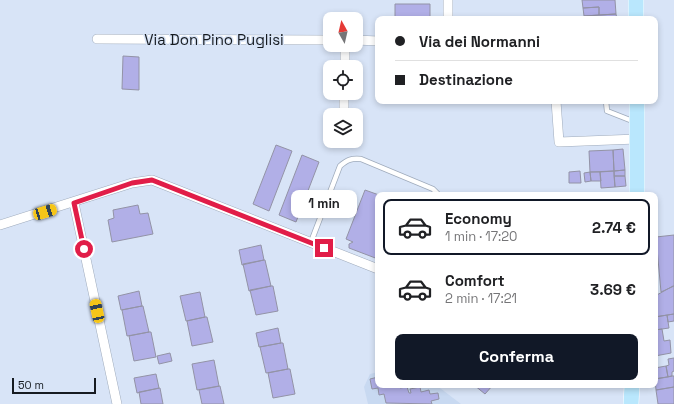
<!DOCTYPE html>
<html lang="it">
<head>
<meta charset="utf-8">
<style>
	:root { --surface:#fff; --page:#f6f6f6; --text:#202124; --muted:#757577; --line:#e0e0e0; --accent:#111827 }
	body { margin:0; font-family:"Space Grotesk",sans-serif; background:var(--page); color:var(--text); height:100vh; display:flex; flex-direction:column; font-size:15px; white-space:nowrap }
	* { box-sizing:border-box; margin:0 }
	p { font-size:13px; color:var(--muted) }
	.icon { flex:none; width:22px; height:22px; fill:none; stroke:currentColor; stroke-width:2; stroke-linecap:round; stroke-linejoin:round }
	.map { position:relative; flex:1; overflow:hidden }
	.panel { position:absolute; left:375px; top:192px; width:283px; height:196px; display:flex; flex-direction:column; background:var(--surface); border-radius:8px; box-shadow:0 2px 6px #0003 }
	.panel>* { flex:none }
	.banner { position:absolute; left:375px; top:16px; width:283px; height:88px; border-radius:8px; box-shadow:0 2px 6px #0003; display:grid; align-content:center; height:88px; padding:0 20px; background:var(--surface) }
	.needle { width:26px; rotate:352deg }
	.tools { position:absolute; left:323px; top:12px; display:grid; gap:8px }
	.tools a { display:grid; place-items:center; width:40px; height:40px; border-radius:8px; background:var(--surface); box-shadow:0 2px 6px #0003; font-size:20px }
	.scale { position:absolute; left:12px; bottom:10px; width:84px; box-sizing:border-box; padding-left:4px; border:2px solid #161b21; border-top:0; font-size:11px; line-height:14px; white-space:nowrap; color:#161b21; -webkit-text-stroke:3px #d8e4f7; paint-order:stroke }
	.end { position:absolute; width:18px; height:18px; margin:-9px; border:5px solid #e11d48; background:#fff; box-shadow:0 0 0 2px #fff }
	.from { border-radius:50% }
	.bubble { position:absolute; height:28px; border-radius:8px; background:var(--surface); box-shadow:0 2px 6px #0003; font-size:13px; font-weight:700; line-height:28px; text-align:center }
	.car { position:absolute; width:12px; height:24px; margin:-12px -6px; border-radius:5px; box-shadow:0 0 3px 1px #0007; background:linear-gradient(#f5c518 24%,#345 0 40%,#f5c518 0 76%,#345 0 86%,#f5c518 0) }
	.banner b { display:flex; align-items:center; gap:14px; height:38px; font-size:15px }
	.banner b+b { border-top:1px solid var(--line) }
	.banner i { width:10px; height:10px; background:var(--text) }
	ul { padding:7px 0 0; list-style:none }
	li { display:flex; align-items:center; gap:12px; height:56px; margin:0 8px 6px; padding:0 12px; border:2px solid transparent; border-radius:8px }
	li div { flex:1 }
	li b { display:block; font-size:15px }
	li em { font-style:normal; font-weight:700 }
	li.active { border-color:var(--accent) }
	li>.icon { width:36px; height:36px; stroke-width:1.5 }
	.button { display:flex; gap:8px; margin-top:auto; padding:8px 20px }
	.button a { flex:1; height:46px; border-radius:8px; background:var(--accent); color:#fff; font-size:16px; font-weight:700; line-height:46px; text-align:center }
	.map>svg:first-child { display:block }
</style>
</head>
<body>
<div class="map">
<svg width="674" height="404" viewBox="0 0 674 404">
	<rect width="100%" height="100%" fill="#d8e4f7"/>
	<!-- built -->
	<path fill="#c8d9f1" d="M378,372V385H436L461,404H368L364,387L370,374Z"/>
	<!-- building -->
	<path fill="#b1afe7" stroke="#9393a6" d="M582,0H615L616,14L599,15V7L583,8Z
		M395,4H430V19H395Z
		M599,7V15L584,16L583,8Z
		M616,14L617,19H584V16Z
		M123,56L139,57V90L122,89Z
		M276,145L292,151L269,211L253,204Z
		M623,149L625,170L614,171L613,150Z
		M613,150L614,171L590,172L589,151Z
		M302,155L319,162L296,222L279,215Z
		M625,170V176H614V171Z
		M580,171L581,183H569V172Z
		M614,171L615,187L601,188L600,172Z
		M590,172L591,181L585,182L584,173Z
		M590,172H600L601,181H591Z
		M614,176H625L626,186L615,187Z
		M365,190L379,195L378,259L349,248V244L353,242L346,239Z
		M138,205L140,214L148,213L153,234L112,242L108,220L114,218L113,210Z
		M674,235V286L661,292L656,237Z
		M261,245L264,260L242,265L239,250Z
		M264,260H265L271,286L249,291L243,264Z
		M271,286H273L278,311L256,315L250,290Z
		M673,286H674V314L655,317V296Z
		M139,291L142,306L121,310L118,296Z
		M200,292L205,317L186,321L180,296Z
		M142,306H143L149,332L127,336L122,310Z
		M674,314V321L668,322L667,315Z
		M667,315L669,328L655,330V317Z
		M205,317H207L213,342L192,346L187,321Z
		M278,328L281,343L259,347L256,333Z
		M662,329L664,341L670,340L671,353L655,356V330Z
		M149,332H151L156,357L134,361L129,336Z
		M281,343H283L288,369L266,373L260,347Z
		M170,353L172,361L159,364L157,356Z
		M674,358V371L672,372V376L668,377L666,366L669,365L668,359Z
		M214,360L219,386L197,390L192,364Z
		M666,366L668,377L655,379V368Z
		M288,369H290L295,394L273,398L268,373Z
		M156,374L159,388L137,393L134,378Z
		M672,376H674V387L656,390L655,379Z
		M378,377V385H399L400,388L407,387L409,393H411L410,389L420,387L421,392L429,390L430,394L438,393L439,399L431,401L432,404L386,403L384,394L379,395L378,388L372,389L370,379Z
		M474,385H493L485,394Z
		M220,386L224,404H202L199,390Z
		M674,387V404H658L656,390Z
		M160,388L163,404H141L139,392Z"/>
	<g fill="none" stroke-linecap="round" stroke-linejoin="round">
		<!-- lane casing -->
		<g stroke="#9fabbc" stroke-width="6">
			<path id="lane" d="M606,101L607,111L635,122
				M311,242L340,166C347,160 351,158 361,159L433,189L439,195"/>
		</g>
		<!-- street casing -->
		<g stroke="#9fabbc" stroke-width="10">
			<path id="street" d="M448,19V0
				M97,39L330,40
				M356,40L378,41
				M345,67V45
				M556,101L559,142L637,139
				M344,115V93
				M74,203L117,404
				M0,225L132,183L152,180L378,269"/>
		</g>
		<!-- primary casing -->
		<g stroke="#fff" stroke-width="16">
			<path id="primary" d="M636,0V19
				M637,195V101
				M631,404L632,385"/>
		</g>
		<!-- lane -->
		<use href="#lane" stroke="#fff" stroke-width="4.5"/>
		<!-- street -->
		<use href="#street" stroke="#fff" stroke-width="9"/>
		<!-- primary -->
		<use href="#primary" stroke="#b9e7fd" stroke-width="15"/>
	</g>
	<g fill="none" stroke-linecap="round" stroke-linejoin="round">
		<!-- route -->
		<path stroke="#e11d48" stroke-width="5" d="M84,249L74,203L132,183L152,180L324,248"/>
	</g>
	<g text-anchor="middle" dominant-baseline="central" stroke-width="3" stroke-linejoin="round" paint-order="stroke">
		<!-- street labels -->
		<g font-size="15" fill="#161b21" stroke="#d8e4f7">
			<text x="214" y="39">Via Don Pino Puglisi</text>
		</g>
	</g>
</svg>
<div class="tools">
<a><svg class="needle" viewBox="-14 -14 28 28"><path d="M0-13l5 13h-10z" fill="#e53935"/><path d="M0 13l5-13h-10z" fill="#757577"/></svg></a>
<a><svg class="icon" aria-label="locate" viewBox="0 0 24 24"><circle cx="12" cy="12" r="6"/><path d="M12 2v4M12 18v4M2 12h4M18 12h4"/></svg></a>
<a><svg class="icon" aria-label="layers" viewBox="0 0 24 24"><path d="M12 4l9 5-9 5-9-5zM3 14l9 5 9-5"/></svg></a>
</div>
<div class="scale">50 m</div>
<i class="end from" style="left:84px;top:249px"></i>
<i class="end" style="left:324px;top:248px"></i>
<div class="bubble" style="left:291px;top:190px;width:66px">1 min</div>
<i class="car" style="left:45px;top:212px;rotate:73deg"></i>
<i class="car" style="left:97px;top:311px;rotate:348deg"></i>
<div class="banner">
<b><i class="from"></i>Via dei Normanni</b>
<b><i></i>Destinazione</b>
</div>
<section class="panel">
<ul>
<li class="active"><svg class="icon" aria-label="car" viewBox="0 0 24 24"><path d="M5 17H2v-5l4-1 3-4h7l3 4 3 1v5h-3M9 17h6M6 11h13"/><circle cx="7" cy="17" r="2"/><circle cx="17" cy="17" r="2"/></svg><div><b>Economy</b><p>1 min · 17:20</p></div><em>2.74 €</em></li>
<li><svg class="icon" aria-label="car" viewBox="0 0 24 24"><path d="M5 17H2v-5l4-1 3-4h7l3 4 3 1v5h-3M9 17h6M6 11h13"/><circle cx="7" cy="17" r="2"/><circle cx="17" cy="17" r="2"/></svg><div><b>Comfort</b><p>2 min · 17:21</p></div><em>3.69 €</em></li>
</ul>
<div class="button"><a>Conferma</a></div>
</section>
</div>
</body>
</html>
